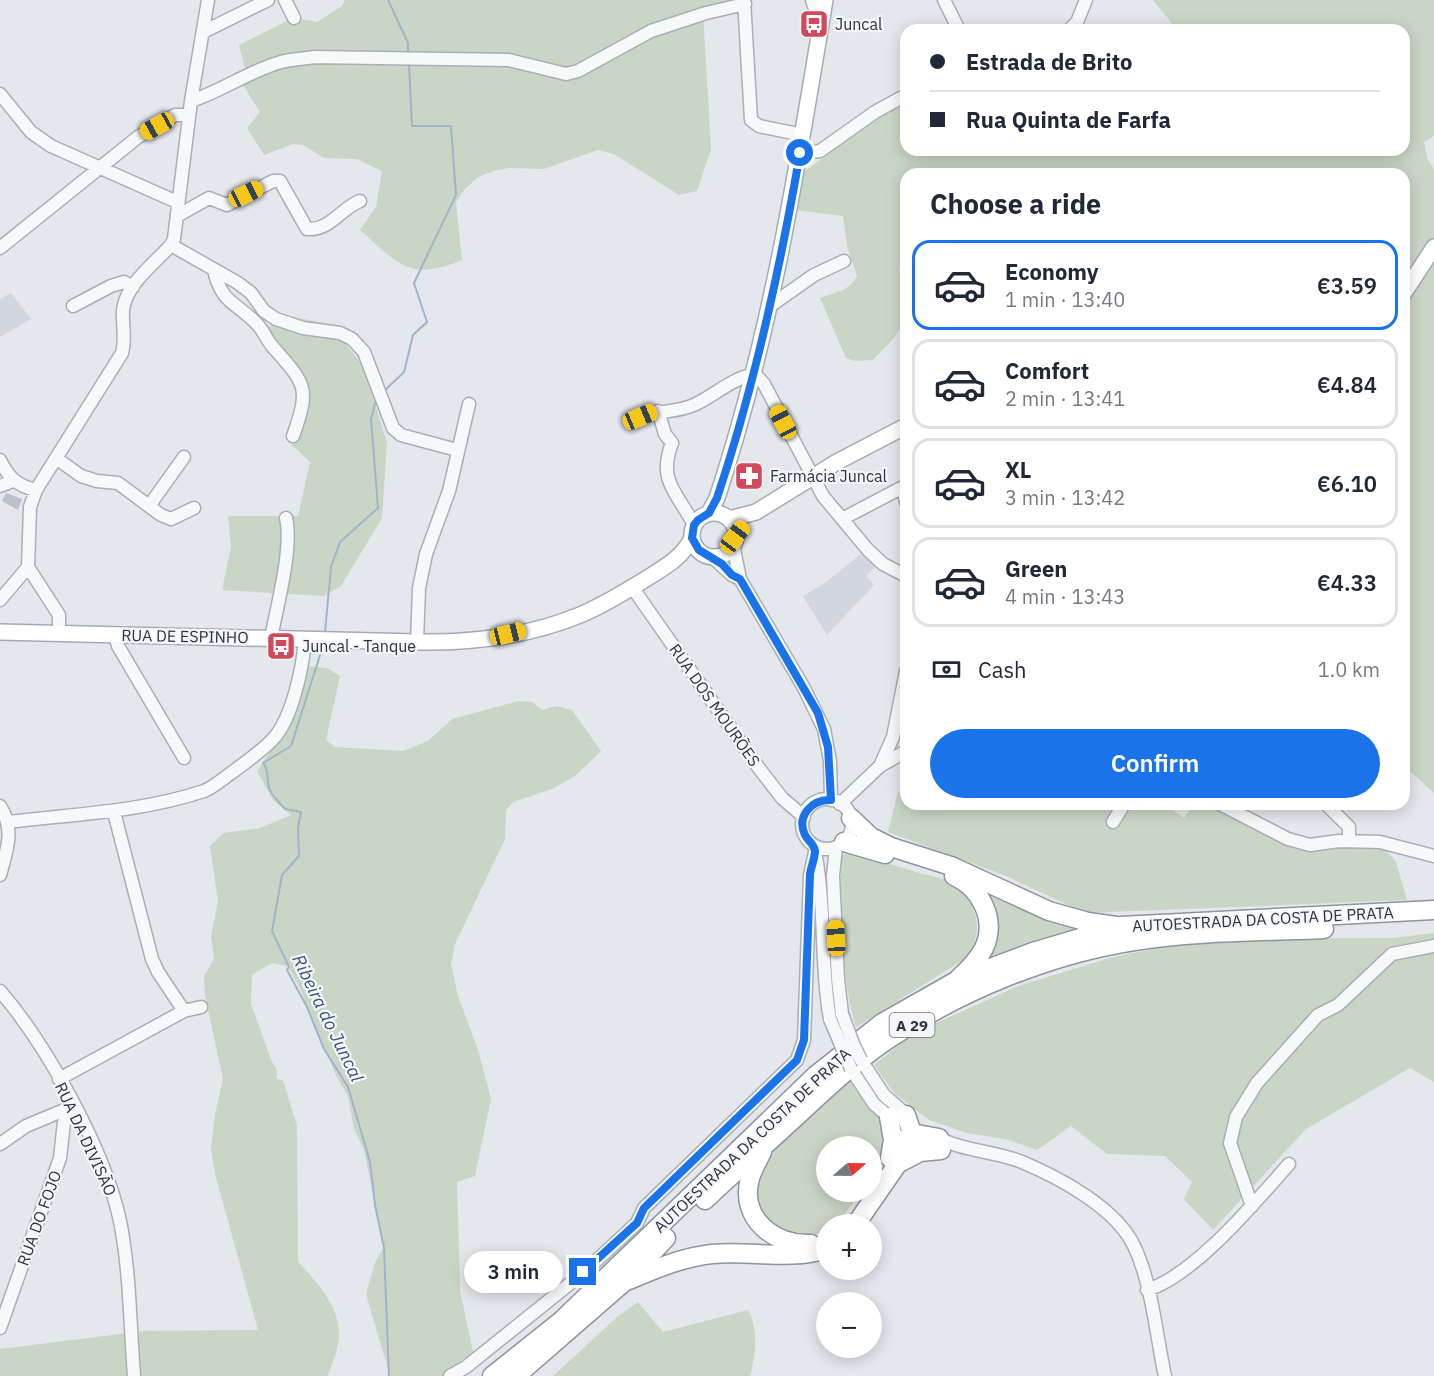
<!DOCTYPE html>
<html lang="en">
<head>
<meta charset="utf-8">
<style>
	:root { --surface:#fff; --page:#f2f2f3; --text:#1f2937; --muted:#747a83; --line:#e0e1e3; --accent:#1a73e8 }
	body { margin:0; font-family:"IBM Plex Sans",sans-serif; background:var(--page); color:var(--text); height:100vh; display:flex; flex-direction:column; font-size:22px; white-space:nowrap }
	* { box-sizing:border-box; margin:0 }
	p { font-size:20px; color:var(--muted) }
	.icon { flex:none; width:33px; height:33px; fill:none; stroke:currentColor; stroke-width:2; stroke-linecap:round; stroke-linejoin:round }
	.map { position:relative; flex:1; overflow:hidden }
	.side { position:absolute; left:900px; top:168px; width:510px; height:642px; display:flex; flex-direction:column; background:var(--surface); border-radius:18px; box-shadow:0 3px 15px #0003 }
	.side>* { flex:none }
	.top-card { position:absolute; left:900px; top:24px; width:510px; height:132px; border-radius:18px; box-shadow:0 3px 15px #0003; display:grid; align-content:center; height:132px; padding:0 30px; background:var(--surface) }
	.needle { width:39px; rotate:70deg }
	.fabs { position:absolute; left:816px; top:1136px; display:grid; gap:12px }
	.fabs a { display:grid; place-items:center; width:66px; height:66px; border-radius:50%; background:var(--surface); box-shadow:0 3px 15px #0003; font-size:30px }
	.end { position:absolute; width:27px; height:27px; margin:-14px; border:8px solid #1a73e8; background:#fff; box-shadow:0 0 0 3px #fff }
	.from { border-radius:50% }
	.bubble { position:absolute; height:42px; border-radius:21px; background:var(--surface); box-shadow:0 3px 15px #0003; font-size:20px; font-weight:600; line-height:42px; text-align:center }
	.car { position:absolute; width:18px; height:36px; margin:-18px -9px; border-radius:8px; box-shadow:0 0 4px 2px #0007; background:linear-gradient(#f5c518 24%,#345 0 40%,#f5c518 0 76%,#345 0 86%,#f5c518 0) }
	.top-card b { display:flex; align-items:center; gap:21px; height:57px; font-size:22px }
	.top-card b+b { border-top:2px solid var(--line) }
	.top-card i { width:15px; height:15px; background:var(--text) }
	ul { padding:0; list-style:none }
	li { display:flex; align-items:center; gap:18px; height:90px; margin:0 12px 9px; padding:0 18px; border:3px solid var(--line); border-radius:18px }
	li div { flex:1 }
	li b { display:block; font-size:22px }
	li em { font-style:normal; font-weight:600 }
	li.current { border-color:var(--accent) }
	li>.icon { width:54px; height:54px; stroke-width:1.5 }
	h2 { padding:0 30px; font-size:27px; line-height:72px }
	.pay { display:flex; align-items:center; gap:15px; height:66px; padding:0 30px; font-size:22px }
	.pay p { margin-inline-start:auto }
	.cta { display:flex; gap:12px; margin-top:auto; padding:12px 30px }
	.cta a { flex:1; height:69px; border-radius:36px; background:var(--accent); color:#fff; font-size:24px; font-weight:600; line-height:69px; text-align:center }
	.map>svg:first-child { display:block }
</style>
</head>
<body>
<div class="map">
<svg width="1434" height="1376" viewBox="0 0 1434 1376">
	<rect width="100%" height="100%" fill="#e4e7ec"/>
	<!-- built -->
	<path fill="#d2d6de" d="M11,293L31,319L0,337V299Z
		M862,553L876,566L866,576L874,585L827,635L803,596L825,583Z"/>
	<!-- green -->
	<path fill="#c9d6c5" d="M345,0H733L703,12L711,149L697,191L679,195L614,154L598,150L544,169L509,168L493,171L478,177L464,190L456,202L462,260C410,282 398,264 360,230L376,207L382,171L356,159L324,158L303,145L293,144L264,155L247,128L260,112L243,85L246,72L239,45L293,18L317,22L342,6Z
		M1153,0H1434V136L1424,142L1428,160L1434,169V793L1411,772L1404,774V174H906V265L899,267C900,278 904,285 906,295C911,325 892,340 873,360L855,361L846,358L820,298C836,292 848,292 857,276L847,246L843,216L795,210L801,174L864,127L906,101V150H1404V30H1169L1173,25Z
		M289,316L329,324L363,365L387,443L382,518L341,586L324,596L222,590L231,547L228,516H298L310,462L291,444L305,408L284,361L257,333Z
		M305,666L327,668L340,676L326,740L335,747L403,751L428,741L452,719L518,701L532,702L542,710L557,706L572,710L601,751L575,776L552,789L513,802L506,810L505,839L455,944L451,964L458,996L478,1050L491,1099L475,1176L457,1182L460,1290L474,1357L444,1376H390L366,1294L375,1263L384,1246L364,1150L354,1129L348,1096L336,1076L300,989L288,966L272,963L252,975L251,1004L272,1062L276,1068L277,1079L283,1080L297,1126L298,1262C316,1281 340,1307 339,1335C339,1348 332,1363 328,1376H0V1349L144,1331L258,1330L215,1174L211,1148L215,1114L223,1079L205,996L204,976L214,959L211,936L218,901L210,846L224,833L260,828L291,815L273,800L257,771L282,735L299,702Z
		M898,792H906V804H1164L1184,818L1194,804H1209L1284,843H1380L1396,862L1407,900L1085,913L1006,876L888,832Z
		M850,852C874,859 898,866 922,874C931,876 945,878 953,884C979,902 986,936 963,960L856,1027C840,973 839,911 842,855Z
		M981,888L1083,930L981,962Z
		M1434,933V1082L1410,1068L1306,1129L1213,1230L1184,1199L1192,1182L1165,1156L1107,1154L1071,1126L1037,1150L1009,1140L967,1133L929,1120L894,1093L874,1065L912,1034L1018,986L1113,957L1163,947L1248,939L1393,938Z
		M850,1078C873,1118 908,1127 872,1177V1146H826V1191H862L837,1224H826V1232L802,1239L765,1222C762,1214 755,1204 754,1196C752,1158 824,1103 850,1078Z
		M638,1302L663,1332L748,1310C759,1331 756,1353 750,1376H553L617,1317Z"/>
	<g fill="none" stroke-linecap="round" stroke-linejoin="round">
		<!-- stream -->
		<path stroke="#9fb4cc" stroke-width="2" d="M388,0L408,43V51
			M383,392L404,372L413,335L427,322L414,283L456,195L451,126H412L409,65
			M325,632L331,567L340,542L378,508L371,419L376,400
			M323,646L291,746L263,763C270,772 266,779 269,788C272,796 280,803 285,809L301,812L298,828L299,856L282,875L272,931L289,967L287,970L307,1007L324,1049L348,1087L370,1162L375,1205L384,1248L389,1376"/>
	</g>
	<!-- building -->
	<path fill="#bbc0ca" d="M6,493L22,499L18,510L2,501Z"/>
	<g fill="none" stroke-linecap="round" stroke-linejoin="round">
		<!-- minor casing -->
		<g stroke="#a9aeb7" stroke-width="15">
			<path id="minor" d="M285,0L294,18
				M744,0L751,120L759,126L803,135
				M812,0L814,6L824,8
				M944,0L959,30
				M1069,30L1077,22L1086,0
				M203,32L268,0
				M0,94L31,132L51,146L177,202
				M191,101C222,91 249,71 281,62C292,59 303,59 314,57L509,60L566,74L578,71L651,31L706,13L745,4
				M800,153L820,151L875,112L906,95
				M177,216L209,198L227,205L273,181H280L307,229C330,231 341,208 360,201
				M171,245L238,283L251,293L264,311L276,319L303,328L340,333L352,339L364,352L393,428L401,435L457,450
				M0,248L138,137L175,115H189
				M214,271C223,305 235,301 256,323C263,329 266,339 272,346C305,384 311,386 293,436
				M73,306L111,286L124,282L133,287
				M770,306L814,275L844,261
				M658,411L665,434L672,443C657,482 678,493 694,525
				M640,417C658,410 678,413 696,404C716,394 733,378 755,374L764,384L823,496L868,550L883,564L906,576
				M56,458L81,476L97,481L118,483L161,515L171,519L194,508
				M0,460C8,477 17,486 36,490
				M0,486L13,481
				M149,506L184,457
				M842,519L903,487L906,502
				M733,544L740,579L804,688L824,729L830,761L831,800
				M711,556L732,575L740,579
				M28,567L59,615V633
				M632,587L758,767L782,798L804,817
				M0,600L28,567L30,507L36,490L122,353C126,339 122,324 123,310C126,284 155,263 171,245L174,239L191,101L208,0
				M115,635L118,646L184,758
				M271,638C277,606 293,548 286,518
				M417,642L419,588L426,554L449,491L469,404
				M880,766L893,737L906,671
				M802 824a25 25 0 1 1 50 0a25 25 0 1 1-50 0Z
				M840,804L880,766L906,751
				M1220,804L1288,839L1310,845L1339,841L1380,842L1434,856
				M1326,804L1349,827V841
				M0,806C15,829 7,850 0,875
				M114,812L152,959L158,972L184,1011L201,1007
				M9,822C74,814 141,812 204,791C214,787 225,777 234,771C247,761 262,751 273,739C292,719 303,667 305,639
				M1113,822L1124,804
				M836,847L833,876L838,979L842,1014
				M816,857C826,911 820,965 830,1019
				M0,991C47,1045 105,1151 120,1221C130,1271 130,1325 134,1376
				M861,1060L884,1095L910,1118
				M851,1069L874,1104L894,1121
				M59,1079L184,1011
				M934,1135C961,1152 993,1150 1022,1162C1060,1178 1116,1208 1134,1246C1152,1283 1156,1335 1165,1376
				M0,1144L26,1126L74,1106
				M1252,1206L1230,1143L1236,1117L1257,1083L1318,1015L1338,1005L1392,954L1434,946
				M1147,1290C1195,1275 1256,1201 1289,1164
				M0,1328L60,1158L64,1122L77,1111
				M450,1376L466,1367L583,1273L637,1223L644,1208L797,1060L804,1040L810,875L815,852"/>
		</g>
		<!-- major casing -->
		<g stroke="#a3abb8" stroke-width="18">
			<path id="major" d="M1404,293L1434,247
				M709,513L717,498C771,335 797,169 825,0
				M692 535a22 22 0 1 1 44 0a22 22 0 1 1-44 0Z
				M729,519L756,512L837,462L906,426
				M0,632L417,642C472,643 529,636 580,615C602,606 621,594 641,582C661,569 681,560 692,538"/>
		</g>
		<!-- highway casing -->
		<g stroke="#8b94a3" stroke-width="21">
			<path id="highway" d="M851,818L871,837L891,847L951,866L1049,911L1088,922L1116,926
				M844,842L885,854
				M954,876C981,888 997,920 984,948C978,960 969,969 959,978
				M889,1117L893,1140L890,1158
				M901,1141L917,1134L939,1138
				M762,1152C758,1160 753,1169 750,1178C739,1218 774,1246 811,1244
				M901,1162L920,1152L941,1150
				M705,1200C731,1175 759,1151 786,1126C819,1096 852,1063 890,1038C960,991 1050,954 1134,941C1196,931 1261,932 1324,929
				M856,1224L910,1146L911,1130L906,1115
				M629,1280C655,1269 683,1257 712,1254C750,1250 790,1261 826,1249
				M492,1376L561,1321L816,1075L882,1023L956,981L1033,952L1121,926L1434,910
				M516,1376L624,1282L666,1238"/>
		</g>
		<!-- minor -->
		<use href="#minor" stroke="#f7f8fa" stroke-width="12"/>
		<!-- major -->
		<use href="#major" stroke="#fff" stroke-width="15"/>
		<!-- highway -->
		<use href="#highway" stroke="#fff" stroke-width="18"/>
		<!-- minor-bridge casing -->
		<g stroke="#a9aeb7" stroke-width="15" stroke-linecap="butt">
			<path id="minor-bridge" d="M842,1014L854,1046L861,1060
				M830,1019L851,1069"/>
		</g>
		<!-- minor-bridge -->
		<use href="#minor-bridge" stroke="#f7f8fa" stroke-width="12"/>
	</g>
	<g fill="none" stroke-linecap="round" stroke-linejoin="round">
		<!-- route -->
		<path stroke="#1a73e8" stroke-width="8" d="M583,1272L637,1223L644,1208L797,1060L804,1040L810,874C811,867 815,858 815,851C814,844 808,841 805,835C796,816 812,799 831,800L828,747L818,713L740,579L732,575L722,564L699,550L692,538L694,525L698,520L709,513L717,498C755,385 780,269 800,153"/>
	</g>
	<!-- icons -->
	<defs>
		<g id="bus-square" transform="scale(1.5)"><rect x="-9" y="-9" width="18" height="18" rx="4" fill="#d1495b" stroke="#f4f6f9"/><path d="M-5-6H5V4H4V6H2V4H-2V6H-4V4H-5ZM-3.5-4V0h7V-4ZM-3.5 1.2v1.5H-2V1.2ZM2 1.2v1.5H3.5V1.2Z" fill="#fff"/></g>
		<g id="pharmacy-square" transform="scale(1.5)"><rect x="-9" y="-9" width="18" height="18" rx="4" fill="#d1495b" stroke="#f4f6f9"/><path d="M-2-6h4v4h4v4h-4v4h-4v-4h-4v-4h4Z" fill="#fff"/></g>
	</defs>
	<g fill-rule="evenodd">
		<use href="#bus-square" x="814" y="24"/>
		<use href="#pharmacy-square" x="749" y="476"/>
		<use href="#bus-square" x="281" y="646"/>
	</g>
	<g text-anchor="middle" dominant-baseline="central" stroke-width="4.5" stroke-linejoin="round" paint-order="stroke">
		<!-- shield labels -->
		<rect fill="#f4f6f9" stroke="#676e7b" stroke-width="1.5" x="889.5" y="1013" width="45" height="24" rx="4.5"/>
		<g font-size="15" font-weight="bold" fill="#2b3445">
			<text x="912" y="1025">A 29</text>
		</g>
		<!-- poi labels -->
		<g font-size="16" fill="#2b3445" stroke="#f4f6f9" text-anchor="start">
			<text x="835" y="24">Juncal</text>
			<text x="770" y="476">Farmácia Juncal</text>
			<text x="302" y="646">Juncal - Tanque</text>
		</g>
		<!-- street labels -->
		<g font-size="16" fill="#2b3445" stroke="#f4f6f9">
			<text transform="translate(185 636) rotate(1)">RUA DE ESPINHO</text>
			<text transform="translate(715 705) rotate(55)">RUA DOS MOURÕES</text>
			<text transform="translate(1263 919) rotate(-3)">AUTOESTRADA DA COSTA DE PRATA</text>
			<text transform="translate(86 1139) rotate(65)">RUA DA DIVISÃO</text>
			<text transform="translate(752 1140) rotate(-43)">AUTOESTRADA DA COSTA DE PRATA</text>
			<text transform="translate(39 1218) rotate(-70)">RUA DO FOJO</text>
		</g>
		<!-- water labels -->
		<g font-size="18" font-style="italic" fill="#34527a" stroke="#f4f6f9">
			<text transform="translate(328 1018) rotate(64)">Ribeira do Juncal</text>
		</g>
	</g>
</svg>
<div class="fabs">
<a><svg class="needle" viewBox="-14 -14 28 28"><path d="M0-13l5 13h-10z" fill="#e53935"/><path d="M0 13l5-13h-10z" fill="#747a83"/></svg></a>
<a>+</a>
<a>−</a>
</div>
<i class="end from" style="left:800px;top:153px"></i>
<i class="end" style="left:583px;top:1272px"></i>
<div class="bubble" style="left:464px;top:1251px;width:99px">3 min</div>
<i class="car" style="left:157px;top:126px;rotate:241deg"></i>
<i class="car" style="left:246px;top:194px;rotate:64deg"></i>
<i class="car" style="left:640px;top:417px;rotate:67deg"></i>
<i class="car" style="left:783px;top:422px;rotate:332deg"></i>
<i class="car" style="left:735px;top:537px;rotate:37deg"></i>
<i class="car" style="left:508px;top:634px;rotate:76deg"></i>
<i class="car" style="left:836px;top:938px;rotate:357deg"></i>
<div class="top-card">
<b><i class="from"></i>Estrada de Brito</b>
<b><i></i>Rua Quinta de Farfa</b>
</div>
<section class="side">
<h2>Choose a ride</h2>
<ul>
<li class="current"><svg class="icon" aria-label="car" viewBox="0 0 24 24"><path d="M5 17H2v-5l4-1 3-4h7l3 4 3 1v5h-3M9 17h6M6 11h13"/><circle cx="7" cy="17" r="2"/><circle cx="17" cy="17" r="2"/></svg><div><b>Economy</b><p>1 min · 13:40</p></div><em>€3.59</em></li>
<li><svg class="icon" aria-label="car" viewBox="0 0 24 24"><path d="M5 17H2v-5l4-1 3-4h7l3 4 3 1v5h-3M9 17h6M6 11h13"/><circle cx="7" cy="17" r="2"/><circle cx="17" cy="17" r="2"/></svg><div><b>Comfort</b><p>2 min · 13:41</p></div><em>€4.84</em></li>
<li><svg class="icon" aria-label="car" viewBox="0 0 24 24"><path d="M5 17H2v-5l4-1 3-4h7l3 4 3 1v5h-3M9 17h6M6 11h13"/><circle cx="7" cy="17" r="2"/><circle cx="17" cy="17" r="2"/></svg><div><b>XL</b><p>3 min · 13:42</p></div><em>€6.10</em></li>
<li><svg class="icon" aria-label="car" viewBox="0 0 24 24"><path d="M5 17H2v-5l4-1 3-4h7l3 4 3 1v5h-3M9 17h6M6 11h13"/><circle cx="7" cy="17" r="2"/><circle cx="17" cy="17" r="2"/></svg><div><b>Green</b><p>4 min · 13:43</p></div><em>€4.33</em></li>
</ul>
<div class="pay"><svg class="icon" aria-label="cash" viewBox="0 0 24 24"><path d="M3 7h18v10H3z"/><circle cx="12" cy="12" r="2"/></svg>Cash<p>1.0 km</p></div>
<div class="cta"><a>Confirm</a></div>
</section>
</div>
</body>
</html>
